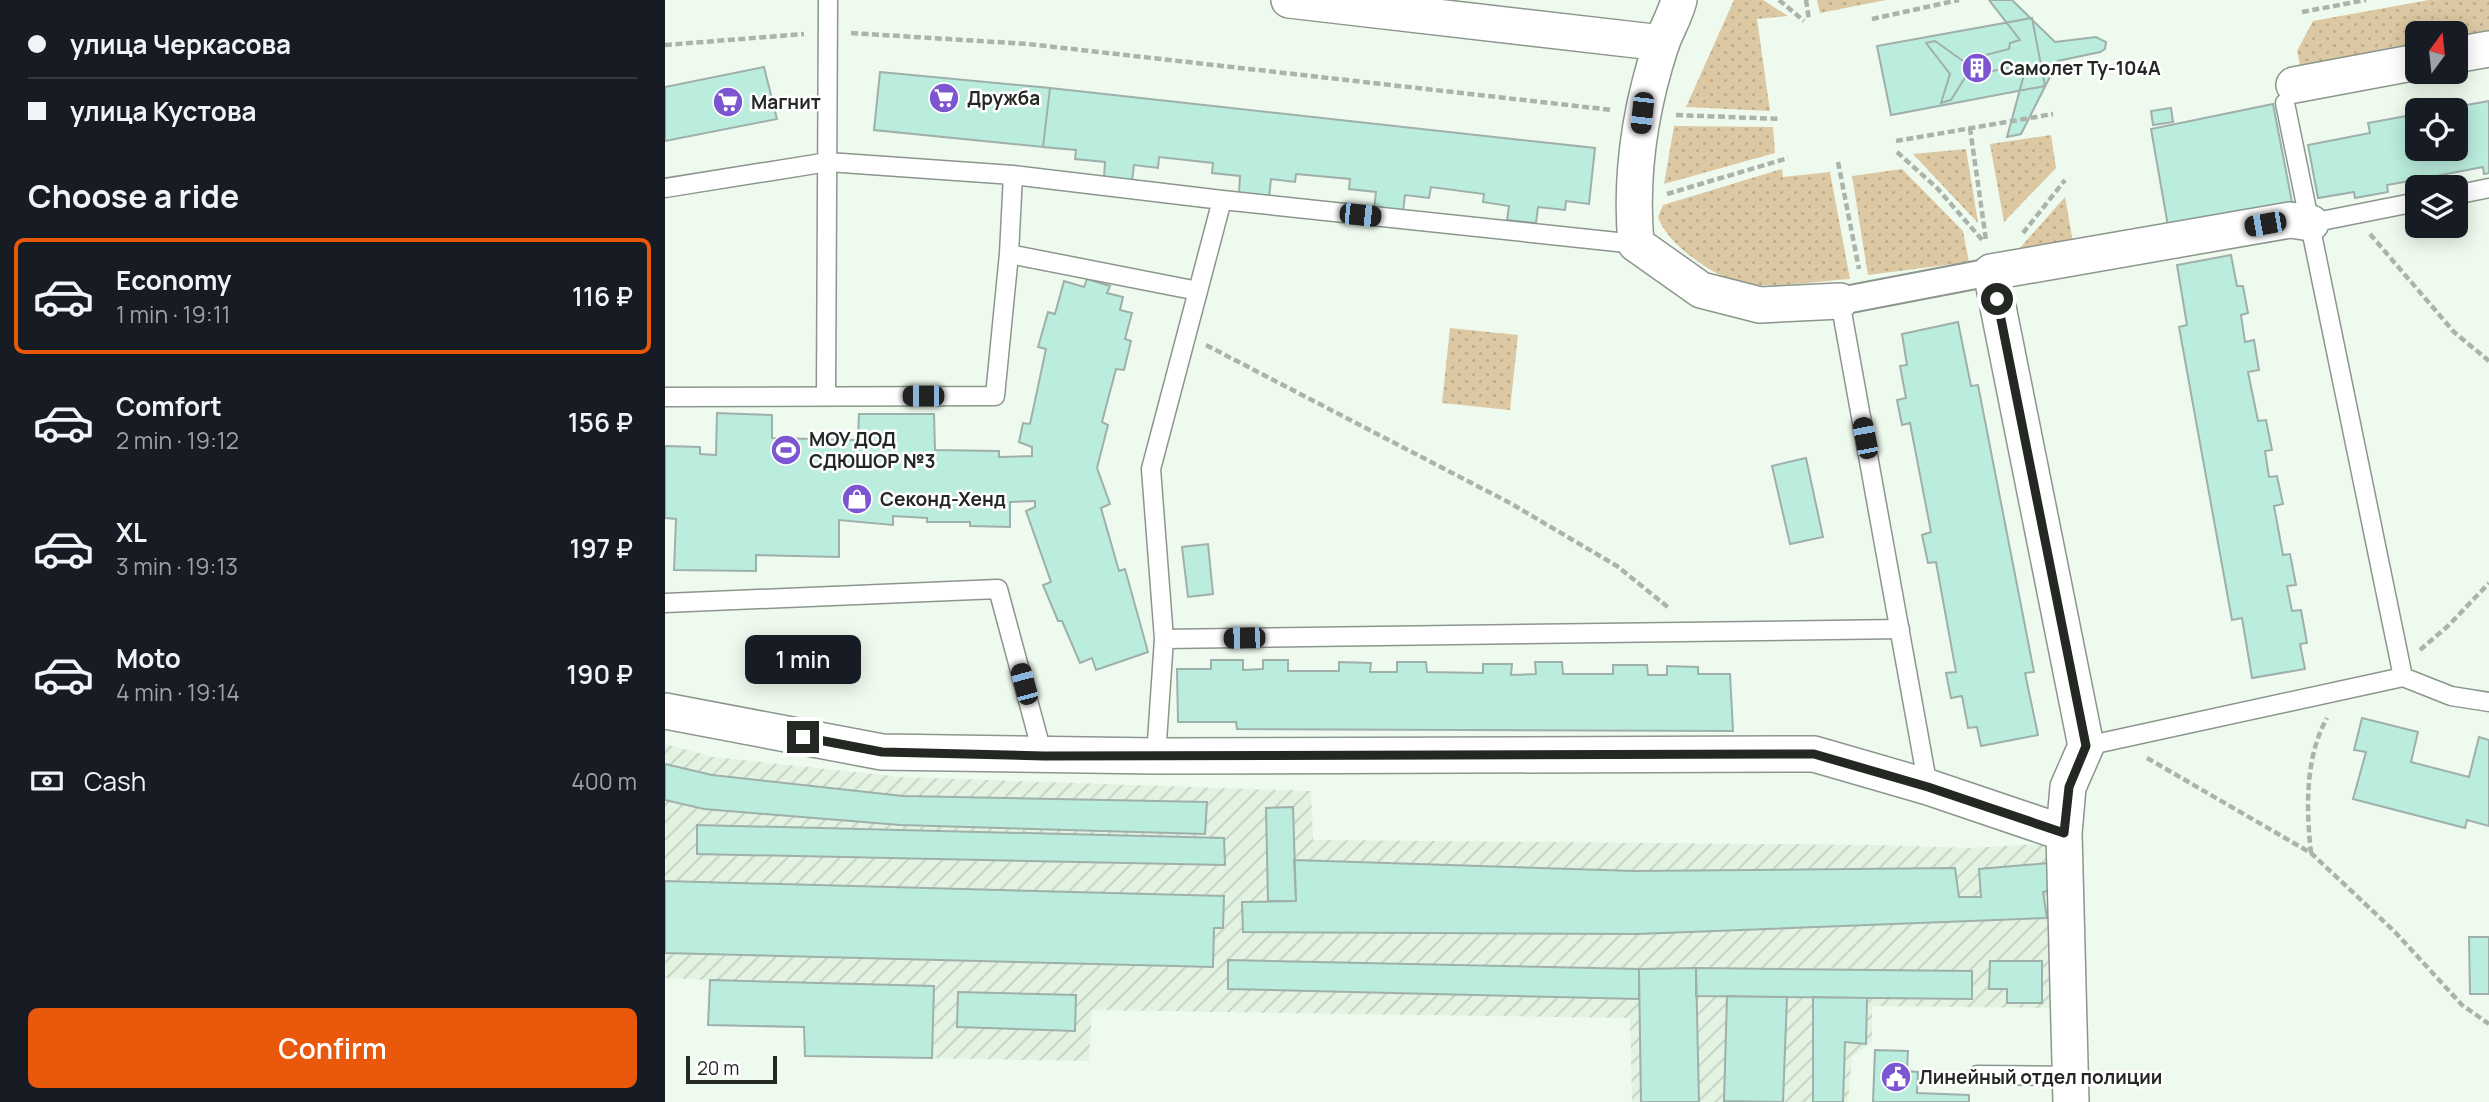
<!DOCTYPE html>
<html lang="en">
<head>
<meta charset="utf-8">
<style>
	:root { --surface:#171b24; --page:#242831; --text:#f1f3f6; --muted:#9ea1a6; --line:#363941; --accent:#ea580c }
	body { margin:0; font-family:Manrope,sans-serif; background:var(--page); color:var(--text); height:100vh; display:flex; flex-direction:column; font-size:26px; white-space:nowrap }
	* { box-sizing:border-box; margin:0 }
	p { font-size:23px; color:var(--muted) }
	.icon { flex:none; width:38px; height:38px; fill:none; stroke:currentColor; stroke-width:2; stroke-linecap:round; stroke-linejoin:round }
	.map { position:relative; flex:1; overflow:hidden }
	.sheet { display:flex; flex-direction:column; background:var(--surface); width:665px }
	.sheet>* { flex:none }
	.top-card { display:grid; align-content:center; height:154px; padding:0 28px; background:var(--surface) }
	.needle { width:46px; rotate:15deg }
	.buttons { position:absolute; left:1740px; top:21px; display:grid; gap:14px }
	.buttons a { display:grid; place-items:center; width:63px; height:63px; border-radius:10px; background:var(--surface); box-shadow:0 4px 18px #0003; font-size:35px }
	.scale { position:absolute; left:21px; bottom:18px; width:91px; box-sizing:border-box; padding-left:7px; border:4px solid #242823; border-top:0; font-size:19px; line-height:24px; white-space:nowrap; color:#242823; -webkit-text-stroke:5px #fff; paint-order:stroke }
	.end { position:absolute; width:32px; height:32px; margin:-16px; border:9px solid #242823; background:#fff; box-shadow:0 0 0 4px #fff }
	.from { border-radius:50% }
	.bubble { position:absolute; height:49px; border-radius:10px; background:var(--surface); box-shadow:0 4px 18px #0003; font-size:23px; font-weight:600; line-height:49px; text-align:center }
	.car { position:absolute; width:21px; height:42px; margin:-21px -10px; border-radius:9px; box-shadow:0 0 5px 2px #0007; background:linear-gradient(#222 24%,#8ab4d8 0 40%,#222 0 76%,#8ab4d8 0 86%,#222 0) }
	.top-card b { display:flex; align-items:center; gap:24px; height:66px; font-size:26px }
	.top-card b+b { border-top:2px solid var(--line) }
	.top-card i { width:18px; height:18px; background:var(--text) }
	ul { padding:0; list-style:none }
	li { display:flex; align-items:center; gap:21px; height:116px; margin:0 14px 10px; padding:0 14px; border:4px solid transparent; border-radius:10px }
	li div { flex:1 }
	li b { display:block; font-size:26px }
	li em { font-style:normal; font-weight:600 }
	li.selected { border-color:var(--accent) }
	li>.icon { width:63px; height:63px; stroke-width:1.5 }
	h2 { padding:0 28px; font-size:32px; line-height:84px }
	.pay { display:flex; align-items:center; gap:18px; height:77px; padding:0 28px; font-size:26px }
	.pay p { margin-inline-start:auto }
	.cta { display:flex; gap:14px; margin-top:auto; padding:14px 28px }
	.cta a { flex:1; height:80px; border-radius:10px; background:var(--accent); color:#fff; font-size:28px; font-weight:600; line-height:80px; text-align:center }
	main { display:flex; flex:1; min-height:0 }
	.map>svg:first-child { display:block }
</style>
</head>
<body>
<main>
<section class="sheet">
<div class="top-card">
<b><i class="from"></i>улица Черкасова</b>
<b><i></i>улица Кустова</b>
</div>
<h2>Choose a ride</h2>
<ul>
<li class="selected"><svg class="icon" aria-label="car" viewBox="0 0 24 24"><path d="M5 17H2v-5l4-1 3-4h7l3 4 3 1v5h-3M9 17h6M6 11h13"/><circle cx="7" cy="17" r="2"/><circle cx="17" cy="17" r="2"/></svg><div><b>Economy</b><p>1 min · 19:11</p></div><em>116 ₽</em></li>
<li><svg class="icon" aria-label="car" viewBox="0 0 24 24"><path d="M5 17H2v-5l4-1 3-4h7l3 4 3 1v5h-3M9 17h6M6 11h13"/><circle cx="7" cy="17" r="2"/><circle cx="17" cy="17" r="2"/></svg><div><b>Comfort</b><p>2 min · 19:12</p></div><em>156 ₽</em></li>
<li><svg class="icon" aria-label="car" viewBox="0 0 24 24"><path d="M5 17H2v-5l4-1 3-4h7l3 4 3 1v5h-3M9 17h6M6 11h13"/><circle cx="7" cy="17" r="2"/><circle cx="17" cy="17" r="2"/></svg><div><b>XL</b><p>3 min · 19:13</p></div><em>197 ₽</em></li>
<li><svg class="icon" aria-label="car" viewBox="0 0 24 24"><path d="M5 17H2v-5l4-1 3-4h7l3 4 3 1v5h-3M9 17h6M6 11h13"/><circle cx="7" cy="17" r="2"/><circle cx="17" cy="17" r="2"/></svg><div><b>Moto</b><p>4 min · 19:14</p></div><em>190 ₽</em></li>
</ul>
<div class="pay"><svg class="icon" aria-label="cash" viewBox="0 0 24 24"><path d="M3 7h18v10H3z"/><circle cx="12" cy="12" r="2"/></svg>Cash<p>400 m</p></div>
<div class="cta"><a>Confirm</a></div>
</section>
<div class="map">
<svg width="1824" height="1102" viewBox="0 0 1824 1102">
	<defs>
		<pattern id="industrial-furrows" width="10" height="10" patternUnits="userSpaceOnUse" patternTransform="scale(1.75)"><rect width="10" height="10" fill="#e2f3e1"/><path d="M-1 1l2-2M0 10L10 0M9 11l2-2" fill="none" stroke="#c2d0c1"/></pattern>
		<pattern id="grass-dots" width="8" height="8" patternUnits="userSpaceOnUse" patternTransform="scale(1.75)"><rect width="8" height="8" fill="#dcc8a2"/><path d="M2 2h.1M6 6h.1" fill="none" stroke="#bdac8b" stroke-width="1.8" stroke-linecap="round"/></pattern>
	</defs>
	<rect width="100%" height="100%" fill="#effaef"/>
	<!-- industrial -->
	<path fill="url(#industrial-furrows)" d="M0,744L49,757L236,777L646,791L648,840L1213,845L1304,848L1390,843L1395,1008L1207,1006V1042L1187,1057L1183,1102H967L965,1018L427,1010L424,1061L140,1056L139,1027L43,1025L45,980L0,978Z"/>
	<!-- grass -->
	<path fill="url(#grass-dots)" d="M1069,0H1098L1123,16L1092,19L1105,111L1021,107Z
		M1152,0H1221L1155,13Z
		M1764,0H1824V41L1790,47V33H1752V54L1637,75L1632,51L1648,21Z
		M1009,126L1108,127L1110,153L999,184Z
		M1386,135L1391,168L1339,222L1325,144Z
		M1301,149L1313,223L1248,154Z
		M1117,169L1118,177L1165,172L1185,279C1156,281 1110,288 1081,284C1053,280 1002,245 993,217L998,205Z
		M1237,169L1298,231L1304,262L1203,275L1187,176Z
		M1400,197L1408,242L1346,258Z
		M785,328L853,335L845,410L777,403Z"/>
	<!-- building -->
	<path fill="#baeddd" stroke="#9fafaa" stroke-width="2" d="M1324,0H1347L1390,42L1431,37L1441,42L1440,49L1435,52L1393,61L1356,134L1342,137L1360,71H1350L1348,67L1301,76L1286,100L1276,103L1285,74L1261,43L1270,41L1298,61L1344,49L1345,43L1355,40Z
		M1367,18L1380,86L1226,115L1212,46Z
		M99,67L112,119L0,141V87Z
		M215,72L385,88L378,147L209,130Z
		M385,88L930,148L924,204L901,201L900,210L873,207L871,223L842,220L844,206L818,202L819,194L766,187L764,198L740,195L738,212L709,209L711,192L684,189L685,179L631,174L630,182L606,179L604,197L574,193L575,176L547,173L548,163L494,157L493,168L469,165L467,181L439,178L440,162L410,159L411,150L378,147Z
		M1824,101V173L1819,174L1818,167L1771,176L1772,182L1746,187L1745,181L1722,185L1723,192L1690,198L1689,192L1653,198L1643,145L1705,133L1703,123L1752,114V149H1790V110H1773Z
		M1608,104L1627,202L1503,226L1486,129Z
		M1506,108L1508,122L1488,125L1486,111Z
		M1566,255L1572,286H1578L1583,313L1576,315L1580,342L1589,340L1594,370L1583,372L1593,421L1601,420L1607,450L1600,451L1604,477L1612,476L1618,504L1609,506L1618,555L1625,554L1631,585L1622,586L1627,611L1636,610L1642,643L1635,644L1640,669L1587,678L1577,618L1567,620L1514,327L1522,325L1512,265Z
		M422,279L445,286L442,293L458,297L455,310L467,313L460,339L466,341L459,370L451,369L437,422L443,425L432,468L445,504L436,508L454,571L460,569L483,652L431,670L427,658L415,663L397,621H393L378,585L386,582L361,511L370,507V501L345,502V527L305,526V522H262V518L228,516V525L174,520V557L91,555V571L9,570L11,519L0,518V446L35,447V454L51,455L52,413L107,415V438L193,440L194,414H269L270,450L334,451V457L367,456V447L354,442L358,423L365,424L381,349L373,347L383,312L390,314L399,281L419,287Z
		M1293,322L1306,386L1313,385L1369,672L1360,673L1373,735L1316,746L1312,727L1303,728L1297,696L1286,698L1281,673L1291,672L1271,562L1263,563L1257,535L1266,532L1245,423L1237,425L1232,400L1241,398L1235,366L1242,365L1237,334Z
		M1141,458L1158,537L1125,544L1107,466Z
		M543,544L548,594L523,597L517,547Z
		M546,660H578V670L598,669V660H623V671H674V662L706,663L705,672H732V662H761L762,672L818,673V664H847L846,675L871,674L870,662H897L898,674H948V665H982L983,675H1002V666L1033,667V674H1065L1068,731L572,729L571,722H513L512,669H546Z
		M1697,718L1753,732L1746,762L1804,777L1814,737L1824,740V826L1802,820L1800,828L1688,799L1701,752L1689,750Z
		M0,764L47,775L238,796L542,802L540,834L235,825L39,809L0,800Z
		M628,807L631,901H603L601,808Z
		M32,825L559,838L560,865L32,854Z
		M629,860L969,871L1290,868L1294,897H1316L1314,869L1384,863L1386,890L1378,892L1382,918L972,934L578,932L577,902L631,901Z
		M0,881L559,896L558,928H549L548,967L0,953Z
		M1804,937H1824V994H1805Z
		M563,960L974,969V999L563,989Z
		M1325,961H1377V1003H1342V989H1324Z
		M1031,968L1034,1102H976L974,969Z
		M1031,968L1307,971V999L1031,996Z
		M45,980L269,986L267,1058L140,1056L139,1027L43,1025Z
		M293,992L411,995L410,1031L292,1027Z
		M1062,996L1122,997L1118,1102L1059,1101Z
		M1148,997L1202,998L1201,1044L1180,1042L1178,1102H1148Z
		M1210,1050L1243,1051L1242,1071L1253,1072L1252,1093L1304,1095V1102H1208Z"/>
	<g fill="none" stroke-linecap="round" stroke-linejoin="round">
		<!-- service casing -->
		<g stroke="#8c968c" stroke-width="21">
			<path id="service" d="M0,188L163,162L348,175L557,200L971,244
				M1790,195L1824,188
				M1646,223L1752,202
				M344,254L533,291
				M1175,301L1263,787
				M161,396L163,0
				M0,397L330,396L344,254L348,175
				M0,603L333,589L378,756
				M499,639L486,469L557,200
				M1738,677L1786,696L1824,702
				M1421,746L1738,677L1620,103
				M491,756L499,639L1235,629
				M1312,1075L1406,1076"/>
		</g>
		<!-- pedestrian casing -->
		<g stroke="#8c968c" stroke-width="30">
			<path id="pedestrian" d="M1175,301L1326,272"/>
		</g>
		<!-- minor casing -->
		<g stroke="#8c968c" stroke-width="38">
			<path id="minor" d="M624,0L997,43
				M1014,0C1010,16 1001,30 996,45C975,109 965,177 971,244L1036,290L1095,305L1175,301
				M1790,55L1824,49
				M1629,85L1752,62
				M0,711L217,752L491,756L1149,754L1263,787L1399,833
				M1406,1102L1399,833L1403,787L1421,746L1326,272L1625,220L1646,223"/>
		</g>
		<!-- path -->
		<path stroke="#abb4ab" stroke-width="4.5" stroke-dasharray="7 3.5" stroke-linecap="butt" d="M1114,0L1139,21
			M1141,0L1144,20
			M1637,12L1701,0
			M1207,19L1294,0
			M186,33L363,44L947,110
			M0,45L139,34
			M1011,115L1116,119
			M1305,128L1321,240
			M1231,141L1388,114
			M1232,152L1272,188L1319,242
			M1173,162L1194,269
			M1002,194L1123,158
			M1358,233L1400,180
			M1705,234L1789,332L1824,361
			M541,345L845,503L952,566L1004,608
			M1755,650L1784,625L1824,583
			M1482,758L1646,853L1730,932L1797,1005L1824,1024
			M1646,853C1641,809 1640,757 1662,718"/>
		<!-- service -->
		<use href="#service" stroke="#fff" stroke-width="18"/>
		<!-- pedestrian -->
		<use href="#pedestrian" stroke="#fff" stroke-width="26"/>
		<!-- minor -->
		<use href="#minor" stroke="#fff" stroke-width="35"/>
	</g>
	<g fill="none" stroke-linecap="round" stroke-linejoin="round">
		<!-- route -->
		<path stroke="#242823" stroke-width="9" d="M138,737L217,752L379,756L1149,754L1263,787L1399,833L1404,787L1421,746L1332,299"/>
	</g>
	<!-- icons -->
	<defs>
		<g id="building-disc" transform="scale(1.575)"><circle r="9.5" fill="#7c56d0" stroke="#fff"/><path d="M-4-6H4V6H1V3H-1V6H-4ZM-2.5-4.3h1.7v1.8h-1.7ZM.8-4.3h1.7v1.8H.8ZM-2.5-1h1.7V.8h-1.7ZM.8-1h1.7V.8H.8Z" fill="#fff"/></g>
		<g id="supermarket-disc" transform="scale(1.575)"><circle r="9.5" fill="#7c56d0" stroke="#fff"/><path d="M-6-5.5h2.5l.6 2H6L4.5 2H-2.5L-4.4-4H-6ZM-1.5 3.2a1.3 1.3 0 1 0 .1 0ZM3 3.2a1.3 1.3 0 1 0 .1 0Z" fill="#fff"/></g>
		<g id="stadium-disc" transform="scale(1.575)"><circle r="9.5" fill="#7c56d0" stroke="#fff"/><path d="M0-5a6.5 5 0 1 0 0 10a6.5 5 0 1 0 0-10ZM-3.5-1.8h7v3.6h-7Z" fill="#fff"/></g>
		<g id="shop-disc" transform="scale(1.575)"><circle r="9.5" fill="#7c56d0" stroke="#fff"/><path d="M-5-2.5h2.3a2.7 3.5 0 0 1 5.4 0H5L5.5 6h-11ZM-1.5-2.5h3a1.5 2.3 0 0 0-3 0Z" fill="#fff"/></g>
		<g id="civic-disc" transform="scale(1.575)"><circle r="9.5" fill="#7c56d0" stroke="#fff"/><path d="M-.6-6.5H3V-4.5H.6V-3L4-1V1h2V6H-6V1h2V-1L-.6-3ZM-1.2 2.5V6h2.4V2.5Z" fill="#fff"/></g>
	</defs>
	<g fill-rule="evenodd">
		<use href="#building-disc" x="1312" y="68"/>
		<use href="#supermarket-disc" x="279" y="98"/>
		<use href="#supermarket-disc" x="63" y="102"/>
		<use href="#stadium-disc" x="121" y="450"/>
		<use href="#shop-disc" x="192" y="499"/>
		<use href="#civic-disc" x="1231" y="1077"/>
	</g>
	<g text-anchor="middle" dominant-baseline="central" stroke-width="5" stroke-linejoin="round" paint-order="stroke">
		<!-- poi labels -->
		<g font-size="19" font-weight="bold" fill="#242823" stroke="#fff" text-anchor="start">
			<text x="1335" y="68">Самолет Ту-104А</text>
			<text x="302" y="98">Дружба</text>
			<text x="86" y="102">Магнит</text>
			<text x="144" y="439">МОУ ДОД<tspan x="144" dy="22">СДЮШОР №3</tspan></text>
			<text x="215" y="499">Секонд-Хенд</text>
			<text x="1254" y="1077">Линейный отдел полиции</text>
		</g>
	</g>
</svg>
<div class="buttons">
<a><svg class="needle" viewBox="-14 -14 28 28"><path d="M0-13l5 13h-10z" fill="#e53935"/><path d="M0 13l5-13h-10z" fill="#9ea1a6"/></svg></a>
<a><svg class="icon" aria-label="locate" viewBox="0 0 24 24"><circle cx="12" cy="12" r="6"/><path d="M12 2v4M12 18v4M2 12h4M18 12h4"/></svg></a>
<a><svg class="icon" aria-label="layers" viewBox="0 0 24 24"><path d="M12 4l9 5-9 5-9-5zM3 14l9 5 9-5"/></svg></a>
</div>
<div class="scale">20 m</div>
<i class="end from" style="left:1332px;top:299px"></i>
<i class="end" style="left:138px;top:737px"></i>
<div class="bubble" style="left:80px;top:635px;width:116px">1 min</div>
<i class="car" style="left:977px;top:113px;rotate:186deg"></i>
<i class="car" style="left:695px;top:215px;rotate:96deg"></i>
<i class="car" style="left:1600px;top:224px;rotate:260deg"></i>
<i class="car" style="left:258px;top:396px;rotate:270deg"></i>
<i class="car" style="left:1200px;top:438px;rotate:349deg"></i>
<i class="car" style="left:579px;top:638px;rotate:269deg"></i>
<i class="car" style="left:359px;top:684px;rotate:345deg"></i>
</div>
</main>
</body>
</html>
